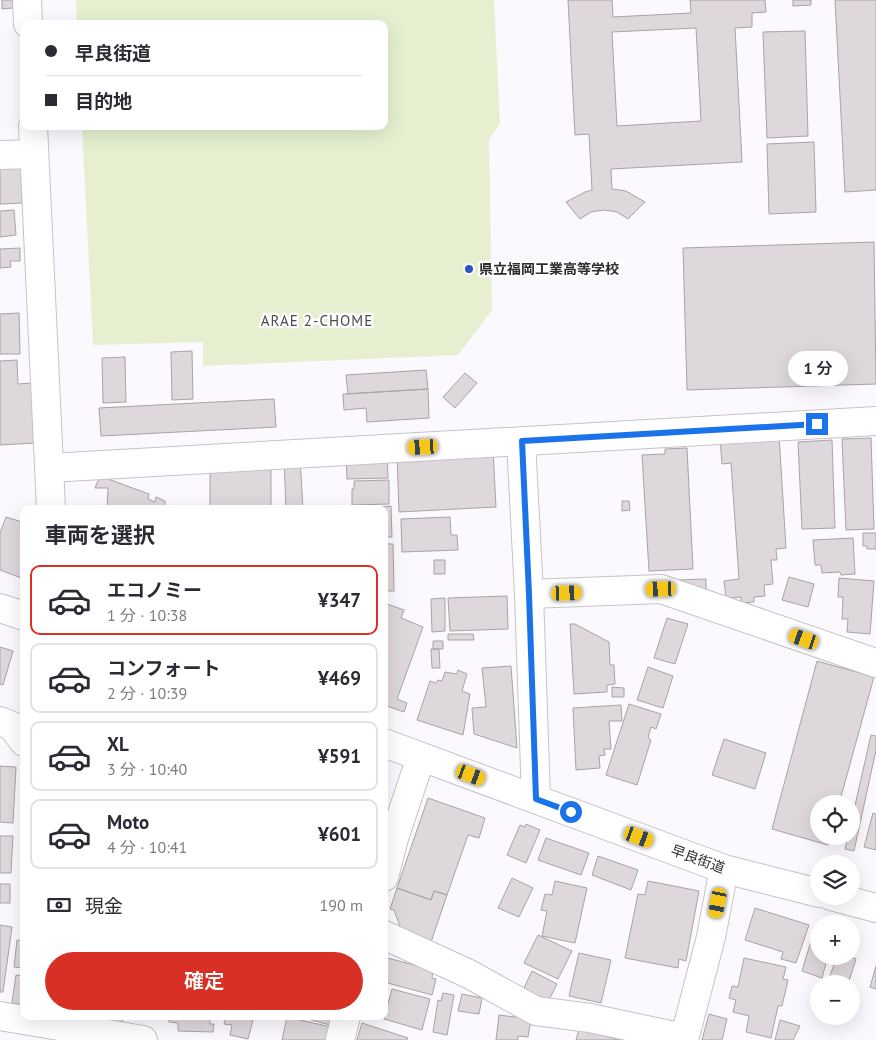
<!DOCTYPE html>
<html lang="ja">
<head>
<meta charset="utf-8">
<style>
	:root { --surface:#fff; --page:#f2f2f3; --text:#2b2b33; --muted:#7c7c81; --line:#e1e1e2; --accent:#d93025 }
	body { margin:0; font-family:"PT Sans","Noto Sans JP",sans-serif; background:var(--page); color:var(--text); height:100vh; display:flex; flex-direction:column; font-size:19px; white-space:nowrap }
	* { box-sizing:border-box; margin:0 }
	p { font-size:16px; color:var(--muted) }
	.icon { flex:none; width:28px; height:28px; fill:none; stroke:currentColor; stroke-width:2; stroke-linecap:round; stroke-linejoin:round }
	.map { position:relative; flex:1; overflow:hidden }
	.drawer { position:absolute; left:20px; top:505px; width:368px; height:515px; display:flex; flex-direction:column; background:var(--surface); border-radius:10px; box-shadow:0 5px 20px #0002 }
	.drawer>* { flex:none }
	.guide { position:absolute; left:20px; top:20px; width:368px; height:110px; border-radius:10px; box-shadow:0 5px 20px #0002; display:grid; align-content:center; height:110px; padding:0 25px; background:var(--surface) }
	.tools { position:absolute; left:810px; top:795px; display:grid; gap:10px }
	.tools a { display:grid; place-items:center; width:50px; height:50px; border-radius:50%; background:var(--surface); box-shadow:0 5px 20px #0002; font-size:25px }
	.end { position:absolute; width:22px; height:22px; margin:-11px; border:6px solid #1a73e8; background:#fff; box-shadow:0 0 0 2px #fff }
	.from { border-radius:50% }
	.bubble { position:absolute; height:35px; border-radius:18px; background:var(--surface); box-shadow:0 5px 20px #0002; font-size:16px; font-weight:600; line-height:35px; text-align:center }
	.car { position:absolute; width:15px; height:30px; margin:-15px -8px; border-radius:6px; box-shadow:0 0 4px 1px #0007; background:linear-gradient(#f5c518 24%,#345 0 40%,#f5c518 0 76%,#345 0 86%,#f5c518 0) }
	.guide b { display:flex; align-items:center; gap:18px; height:48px; font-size:19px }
	.guide b+b { border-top:1px solid var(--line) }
	.guide i { width:12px; height:12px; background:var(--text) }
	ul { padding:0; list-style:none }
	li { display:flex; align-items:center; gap:15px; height:70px; margin:0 10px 8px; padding:0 15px; border:2px solid var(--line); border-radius:10px }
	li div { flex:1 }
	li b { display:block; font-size:19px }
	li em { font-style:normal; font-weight:600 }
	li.selected { border-color:var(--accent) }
	li>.icon { width:45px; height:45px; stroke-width:1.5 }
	h2 { padding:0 25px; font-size:22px; line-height:60px }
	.pay { display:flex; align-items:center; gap:12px; height:55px; padding:0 25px; font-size:19px }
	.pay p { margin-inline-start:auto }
	.primary-button { display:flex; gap:10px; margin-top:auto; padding:10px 25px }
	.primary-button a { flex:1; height:58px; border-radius:30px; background:var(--accent); color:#fff; font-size:20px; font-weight:600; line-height:58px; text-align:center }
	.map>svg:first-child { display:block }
</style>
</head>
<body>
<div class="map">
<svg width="876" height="1040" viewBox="0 0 876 1040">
	<rect width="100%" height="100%" fill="#fbf8fe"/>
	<!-- green -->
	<path fill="#e6f0d1" d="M76,0H494L500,124L489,139L492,310L458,355L203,366V342L93,345L82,126H384V24H77Z"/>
	<!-- building -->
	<path fill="#ded7dc" stroke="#a9a2a7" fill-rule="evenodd" d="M2,0H13V8L2,9Z
		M568,0H612L613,17L691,13L690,0H765L766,12L752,13V27L735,28L742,162L611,169L612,189L626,191L645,202L628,219L617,212L604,210L591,212L580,219L566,202L585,192L592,190L589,134L575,135ZM696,28L701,121L617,126L612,32Z
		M793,0H811V5L793,6Z
		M835,0H876V190L845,192Z
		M805,31L808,136L767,138L763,32Z
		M814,142L816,212L769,214L767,144Z
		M0,163L22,166V203L0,204Z
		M14,210L16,235L0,237V211Z
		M874,242L876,384L687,390L683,248Z
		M20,248V261H10L11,267L0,268V249Z
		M19,313L20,354H0V314Z
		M192,351L193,399L172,400L171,352Z
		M125,357L126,402L103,403L102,358Z
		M17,360L18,384L32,383L36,443L0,445V361Z
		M426,370L428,389L348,394L346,375Z
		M465,373L477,383L455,408L443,397Z
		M428,389L429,418L367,422L366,408L344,410L343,394Z
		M274,399L276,427L101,436L99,408Z
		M779,435L786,548L776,549L777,560H771L773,584L764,585L765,596L754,597V602L741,603V597L726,598L724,581L739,579L731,463L722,464L720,439Z
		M871,438L874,529L846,530L842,439Z
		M832,440L835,528L802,529L798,442Z
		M687,448L693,569L649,571L642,455L665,454V449Z
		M493,450L496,507L399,512L397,454Z
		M387,454L388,478L347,479L346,455Z
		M300,458L303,509H286L284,459Z
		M210,469H271V509H210Z
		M100,476L149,494L148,499L155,502L156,497L165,501V506L173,509H107L108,488H95Z
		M389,480V504L352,505V489H354V481Z
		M622,501H629L630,510L622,511Z
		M391,506L392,537H384V509H359Z
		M6,517L22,522L20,528L24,530V579L0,570V533Z
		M450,517L451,535H457L458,550L402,552L401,519Z
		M863,533H876V549H867V546H863Z
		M853,538L855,574L841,575L840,572L822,573L821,565H815L813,540Z
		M384,544H393L394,591H385L384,589Z
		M434,560H445V574H434Z
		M789,577L814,584L808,607L782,600Z
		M839,578L874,581L870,634L847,632L848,619H842L843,597H838Z
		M706,579V598L677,580Z
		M507,596L508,629L450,631L448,598Z
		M445,598V631L432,632L431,599Z
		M387,604L404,610L401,618L423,627L397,699L407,703L404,712L384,705V611Z
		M667,618L688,624L675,664L654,658Z
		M570,624H575L609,642L610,665H614L615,684L607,685V692L574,694Z
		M448,634H473L474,640H448Z
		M433,641H443V649H433Z
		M0,647L13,651L3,685L0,684Z
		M431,649H439L440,668H432Z
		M817,661L874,677L839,804H819V836H830L828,845L772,829Z
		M511,666L517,748L474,734L472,708L486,707L482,668Z
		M648,667L673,676L663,708L637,700Z
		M458,670L467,674L462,691L470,694L463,735L417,720L430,681L436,683L438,680L442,681L445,672L457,674Z
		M612,687L624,688V697H612Z
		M629,704L661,714L656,729L651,727L648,738L651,740L637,785L606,775Z
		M621,705L622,721H609L611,749H604L605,755L599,756L600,768L576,770L573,708Z
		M871,735L876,736V750L854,851L845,849L848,836H851V823Z
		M724,739L766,753L755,789L712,775Z
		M0,766L16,767L13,823L0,822Z
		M428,798L485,818L479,838L468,835L447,895L434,891L431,900L397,888Z
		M873,813L876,814V850L864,847Z
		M526,824L540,830L526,863L507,855L520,825L525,827Z
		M0,836H13L11,873H0Z
		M546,838L589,853L581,875L538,860Z
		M598,856L638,870L631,890L592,875Z
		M512,878L533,888L519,917L498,908Z
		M555,881L587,888L575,943L542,936L547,911L541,910L545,894L552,895Z
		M648,881L699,891L686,961L679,959L678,968L625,958L638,894L645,895Z
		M0,884H10V903H0Z
		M397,888L431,900L434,891L447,895L431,942L402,932L394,910L390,909Z
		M755,908L809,925L796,963L781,959L783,952L745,940Z
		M0,925L12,927L3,992H0Z
		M814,931L819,933V956H828L822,978L802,971Z
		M538,935L572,951L558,979L524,963Z
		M17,940L24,941V968L14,967Z
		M579,953L611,960L601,1003L569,996Z
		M837,956H848L856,959L848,984H827Z
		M384,957L433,970L432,978L436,979L432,995L384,982Z
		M744,958L786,967L783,979L788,980L782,1006H778L771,1038L746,1032L749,1016L733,1012L736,1000L729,998L732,986L738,987Z
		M876,966V989L870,987Z
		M532,971L557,984L547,1004L522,992Z
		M16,975L24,976V1005L12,1003Z
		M392,989L430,999L422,1030L384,1019Z
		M443,993L454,995L447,1035L433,1032L438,1000L441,1001Z
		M462,994L482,998L479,1014L458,1011Z
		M709,1014L727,1019L722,1040H702Z
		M499,1015L531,1019L528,1037L518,1036V1040H496Z
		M102,1016H124L121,1026L101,1020Z
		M169,1016H210V1024H214L213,1032L178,1031V1023L169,1022Z
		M226,1016H254L248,1039L230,1035L232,1025L224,1024Z
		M304,1016H332L330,1025L304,1018Z
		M287,1017L331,1027L329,1040H282Z
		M780,1020L800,1026L793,1040H775Z
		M362,1023L408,1038L407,1040H357Z
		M579,1029L621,1040H576Z"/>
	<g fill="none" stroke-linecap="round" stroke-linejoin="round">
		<!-- minor casing -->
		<g stroke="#c5c2c9" stroke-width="30">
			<path id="minor" d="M27,0L28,24
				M33,126L51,509
				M0,155L34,154
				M521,441L529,594L536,799
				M49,468L876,421
				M529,594L661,589L876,663
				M0,608L24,616
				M0,721L12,726L24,742
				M384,743L724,869L819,893
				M384,877L394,838L421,757
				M831,896L876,908
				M384,935L469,974L536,1011L590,1018L684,1038
				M0,1016L143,1040
				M340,1040L346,1016
				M684,1040L711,937L724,869"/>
		</g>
		<!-- minor -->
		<use href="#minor" stroke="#fff" stroke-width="28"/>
	</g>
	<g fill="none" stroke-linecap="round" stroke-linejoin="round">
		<!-- route -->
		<path stroke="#1a73e8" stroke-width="6" d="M571,812L536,799L529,594L522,441L817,424"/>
	</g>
	<!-- markers -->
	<circle fill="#2c53c3" stroke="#fff" stroke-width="2" cx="469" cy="269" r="5"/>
	<g text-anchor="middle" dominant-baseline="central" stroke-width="4.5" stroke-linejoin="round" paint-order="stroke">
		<!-- poi labels -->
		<g font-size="14" font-weight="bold" fill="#2e2c2f" stroke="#fff" text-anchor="start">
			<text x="479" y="269">県立福岡工業高等学校</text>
		</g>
		<!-- street labels -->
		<g font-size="14" fill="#2e2c2f" stroke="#fff">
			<text transform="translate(698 859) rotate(20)">早良街道</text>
		</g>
		<!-- neighbourhood labels -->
		<g font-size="15" letter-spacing="1" fill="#4d4a50" stroke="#fff">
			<text x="317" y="320">ARAE 2-CHOME</text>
		</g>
	</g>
</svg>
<div class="tools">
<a><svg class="icon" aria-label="locate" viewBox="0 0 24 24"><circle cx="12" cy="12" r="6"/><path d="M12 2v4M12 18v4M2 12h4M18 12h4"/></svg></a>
<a><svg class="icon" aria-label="layers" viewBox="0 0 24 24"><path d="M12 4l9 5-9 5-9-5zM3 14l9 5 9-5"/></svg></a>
<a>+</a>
<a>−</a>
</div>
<i class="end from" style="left:571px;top:812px"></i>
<i class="end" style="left:817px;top:424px"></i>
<div class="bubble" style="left:788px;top:351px;width:60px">1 分</div>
<i class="car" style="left:423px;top:447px;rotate:267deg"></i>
<i class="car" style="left:661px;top:589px;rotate:268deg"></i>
<i class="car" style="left:567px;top:593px;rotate:88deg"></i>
<i class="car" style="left:804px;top:639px;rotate:289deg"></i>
<i class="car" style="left:471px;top:775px;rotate:111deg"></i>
<i class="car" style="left:639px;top:837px;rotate:110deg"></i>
<i class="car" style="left:718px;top:903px;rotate:191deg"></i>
<div class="guide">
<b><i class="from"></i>早良街道</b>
<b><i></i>目的地</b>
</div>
<section class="drawer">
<h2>車両を選択</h2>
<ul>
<li class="selected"><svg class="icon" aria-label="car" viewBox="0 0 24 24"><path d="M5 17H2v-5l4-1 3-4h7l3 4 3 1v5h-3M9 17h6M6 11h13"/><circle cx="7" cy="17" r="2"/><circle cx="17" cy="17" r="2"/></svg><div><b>エコノミー</b><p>1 分 · 10:38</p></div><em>¥347</em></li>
<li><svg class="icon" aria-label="car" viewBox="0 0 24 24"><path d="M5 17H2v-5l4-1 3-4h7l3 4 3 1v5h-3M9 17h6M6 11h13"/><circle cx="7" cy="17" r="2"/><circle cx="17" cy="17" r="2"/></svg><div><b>コンフォート</b><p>2 分 · 10:39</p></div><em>¥469</em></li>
<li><svg class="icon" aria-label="car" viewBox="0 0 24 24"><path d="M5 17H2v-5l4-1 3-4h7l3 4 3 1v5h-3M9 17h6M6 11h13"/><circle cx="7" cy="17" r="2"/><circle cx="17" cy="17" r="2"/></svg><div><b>XL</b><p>3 分 · 10:40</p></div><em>¥591</em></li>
<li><svg class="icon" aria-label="car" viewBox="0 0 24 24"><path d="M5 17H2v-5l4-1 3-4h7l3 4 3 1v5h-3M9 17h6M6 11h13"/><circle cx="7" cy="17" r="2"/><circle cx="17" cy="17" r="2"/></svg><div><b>Moto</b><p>4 分 · 10:41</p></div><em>¥601</em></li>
</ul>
<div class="pay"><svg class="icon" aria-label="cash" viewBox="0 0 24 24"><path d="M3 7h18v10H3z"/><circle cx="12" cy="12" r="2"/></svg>現金<p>190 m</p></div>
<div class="primary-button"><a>確定</a></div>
</section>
</div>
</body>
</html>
